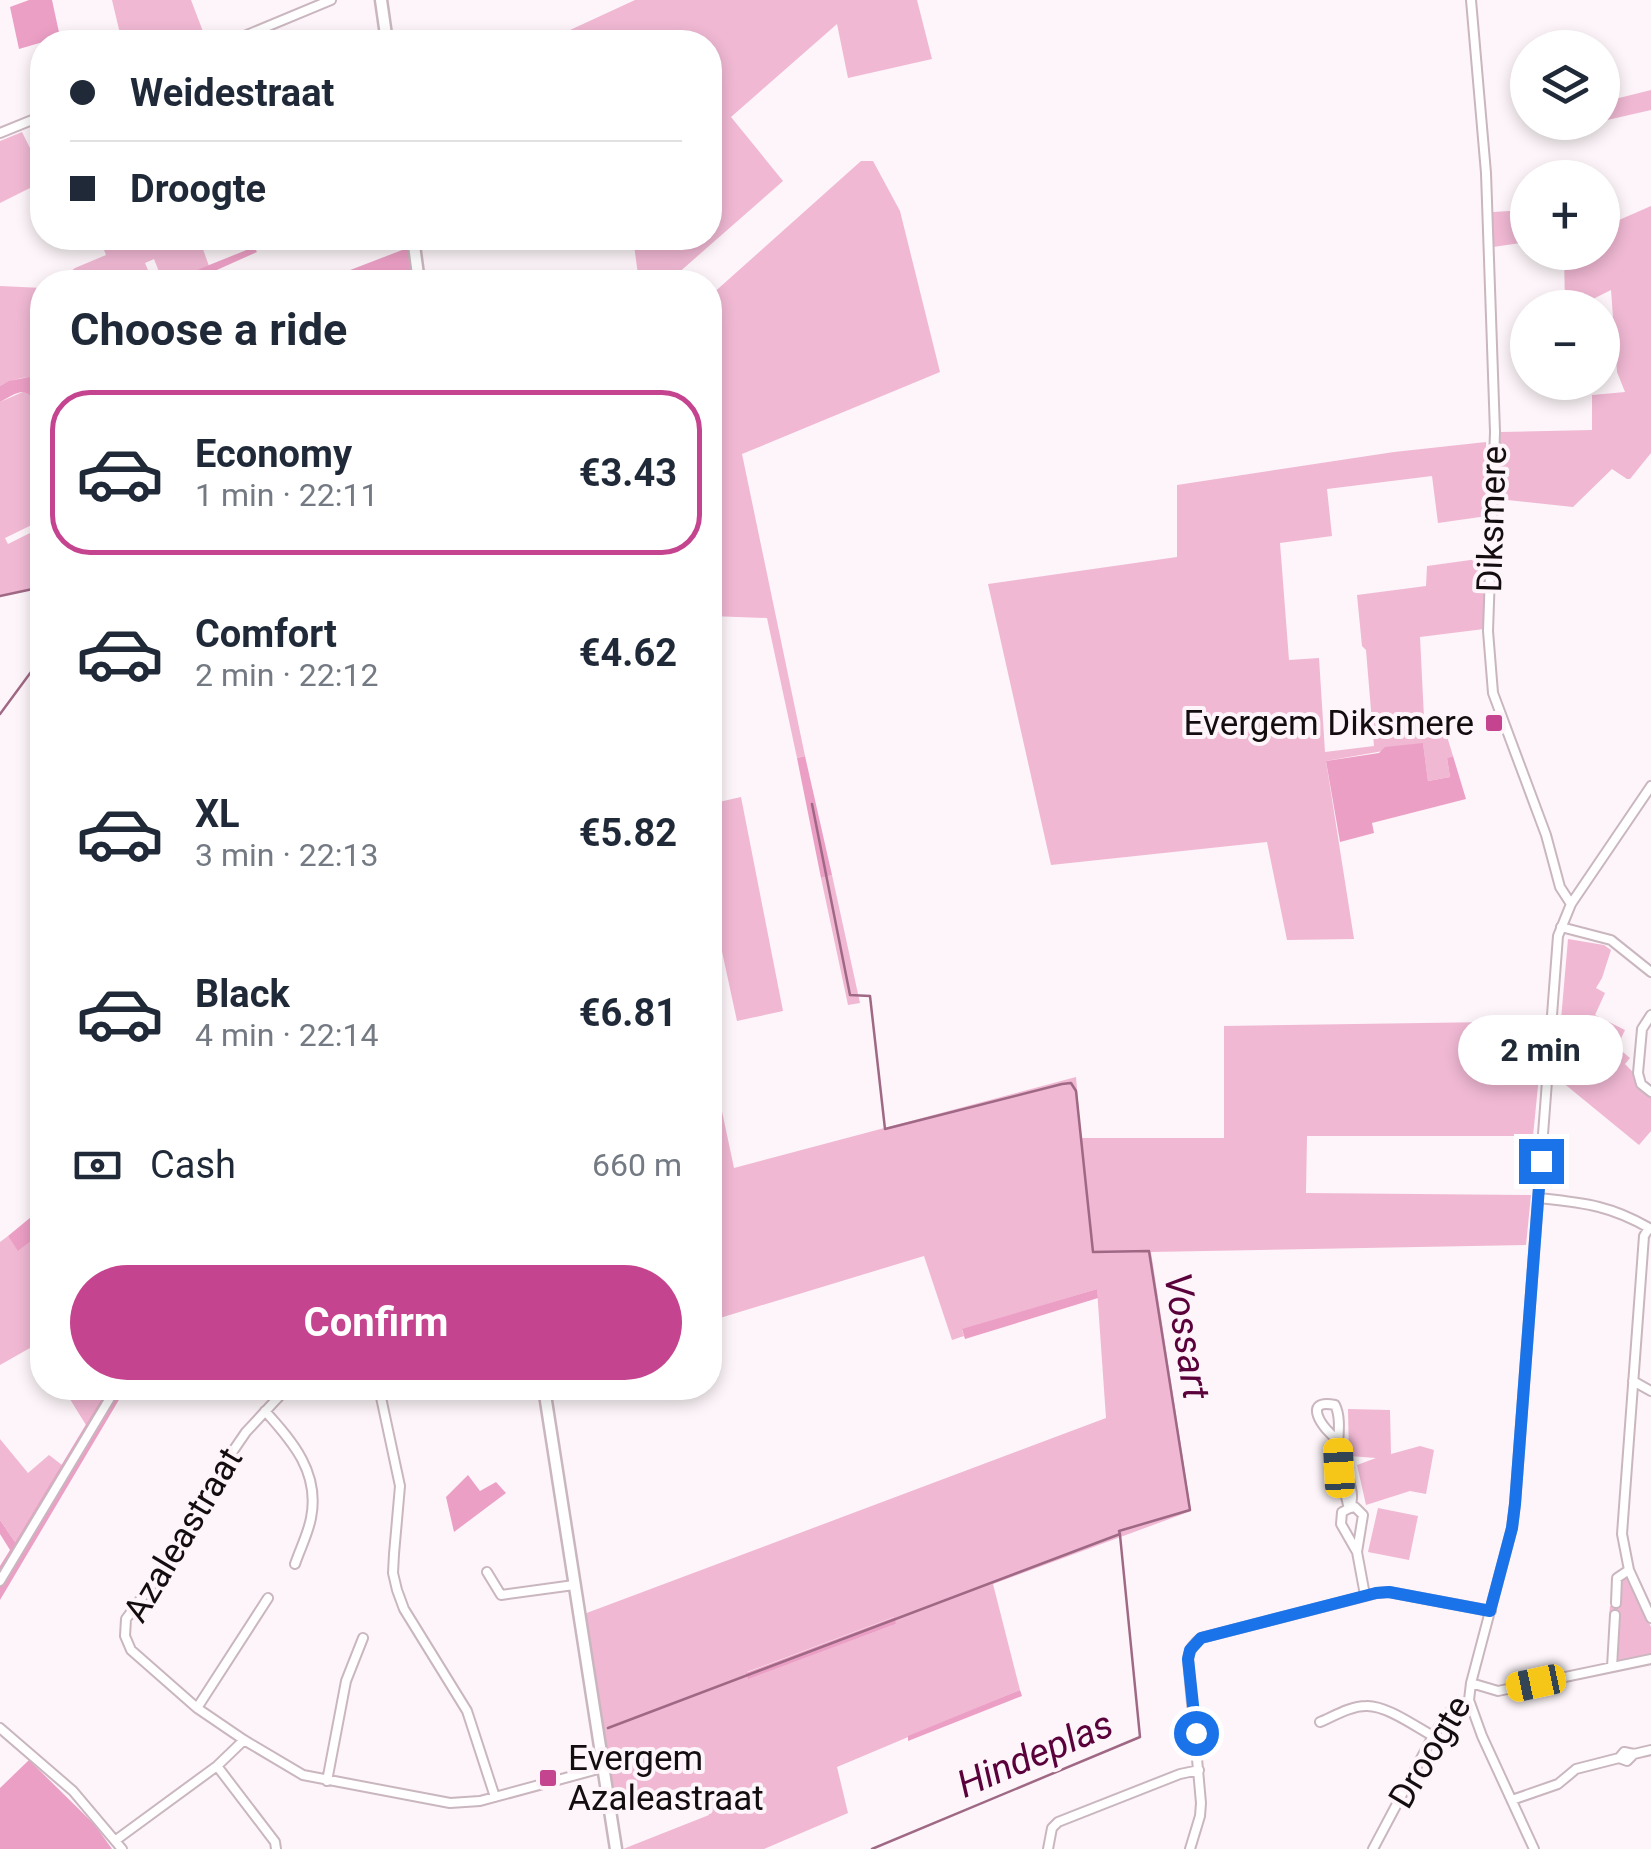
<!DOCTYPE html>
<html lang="en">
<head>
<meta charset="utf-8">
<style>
	:root { --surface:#fff; --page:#f2f2f3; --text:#1f2937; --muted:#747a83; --line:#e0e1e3; --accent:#c5448f }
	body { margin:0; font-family:Roboto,sans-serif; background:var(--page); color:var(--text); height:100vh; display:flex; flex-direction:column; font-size:38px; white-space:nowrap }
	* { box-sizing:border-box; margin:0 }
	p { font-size:32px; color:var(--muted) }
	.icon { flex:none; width:55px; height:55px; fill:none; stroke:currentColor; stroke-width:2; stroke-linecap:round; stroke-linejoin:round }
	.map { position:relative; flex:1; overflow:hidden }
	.side { position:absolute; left:30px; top:270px; width:692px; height:1130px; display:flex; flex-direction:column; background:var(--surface); border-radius:40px; box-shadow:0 5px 15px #0003 }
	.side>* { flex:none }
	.banner { position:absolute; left:30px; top:30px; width:692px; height:220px; border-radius:40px; box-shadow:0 5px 15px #0003; display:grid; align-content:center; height:220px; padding:0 40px; background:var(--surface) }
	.buttons { position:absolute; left:1510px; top:30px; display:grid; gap:20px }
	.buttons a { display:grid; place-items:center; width:110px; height:110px; border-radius:50%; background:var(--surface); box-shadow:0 5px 15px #0003; font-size:50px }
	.end { position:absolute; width:45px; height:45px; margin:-22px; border:12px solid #1a73e8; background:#fff; box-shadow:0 0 0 5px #fff }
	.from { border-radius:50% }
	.bubble { position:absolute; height:70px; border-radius:35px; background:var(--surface); box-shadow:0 5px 15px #0003; font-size:32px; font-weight:700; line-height:70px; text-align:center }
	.car { position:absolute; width:30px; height:60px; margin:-30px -15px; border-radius:12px; box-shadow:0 0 8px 2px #0007; background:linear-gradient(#f5c518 24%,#345 0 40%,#f5c518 0 76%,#345 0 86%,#f5c518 0) }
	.banner b { display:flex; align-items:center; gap:35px; height:95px; font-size:38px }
	.banner b+b { border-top:2px solid var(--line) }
	.banner i { width:25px; height:25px; background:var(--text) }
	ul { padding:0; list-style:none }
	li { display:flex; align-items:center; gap:30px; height:165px; margin:0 20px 15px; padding:0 20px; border:5px solid transparent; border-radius:40px }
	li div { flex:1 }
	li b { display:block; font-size:38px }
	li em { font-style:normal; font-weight:700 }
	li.on { border-color:var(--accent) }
	li>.icon { width:90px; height:90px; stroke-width:1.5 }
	h2 { padding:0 40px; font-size:45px; line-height:120px }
	.pay { display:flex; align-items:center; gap:25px; height:110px; padding:0 40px; font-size:38px }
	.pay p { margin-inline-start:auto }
	.button { display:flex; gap:20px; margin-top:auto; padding:20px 40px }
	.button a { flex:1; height:115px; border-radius:60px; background:var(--accent); color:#fff; font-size:40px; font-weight:700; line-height:115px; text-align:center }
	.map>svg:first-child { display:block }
</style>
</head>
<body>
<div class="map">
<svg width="1651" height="1849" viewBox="0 0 1651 1849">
	<rect width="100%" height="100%" fill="#fdf5f9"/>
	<!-- green -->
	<path fill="#f0b8d3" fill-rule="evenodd" d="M112,0H191L207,42H122Z
		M635,0H917L932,59L848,78L837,24L731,117L783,181L668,282H639L633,238H710V119L722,106L710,93V42H544Z
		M1651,90V110L1603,121V102Z
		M22,132L42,172V182L0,203V141Z
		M861,161H873L900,211L940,372L742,454L805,756L797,758L767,618L710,616V296Z
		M1651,206V453L1630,479H1627L1612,469L1573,507L1498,499L1500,432L1592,430V395L1625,392L1617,372L1611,290L1577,307H1565L1564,253L1602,252L1603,227Z
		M1527,210V242L1493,247V212Z
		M99,238H199L209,266L163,282L154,259L145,263L153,282H57L75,268L106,255Z
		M0,286L42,288V390C41,388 35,379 34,379C26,374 7,382 0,386Z
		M25,391L31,393L42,407V520L5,538L8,544L42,527V587L0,596V402Z
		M1486,442L1487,516L1438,523L1432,476L1327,489L1332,536L1280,543L1289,660L1319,658L1325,752L1374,746L1366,650L1362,646L1357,595L1426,586L1427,566L1485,558L1484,629L1420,637L1425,738L1446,733L1453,756L1447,758L1450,777L1428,781L1423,744L1326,761L1354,939L1287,940L1267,842L1051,865L988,584L1177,557V485L1394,452Z
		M741,797L783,1011L737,1021L710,896V804Z
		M832,875L860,1003L848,1005L821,878Z
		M1568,939L1604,945L1611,950L1602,978L1596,988L1605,993L1595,1015L1625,1030L1617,1047L1630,1058L1625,1064L1635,1074L1636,1083L1651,1096V1131L1639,1145L1556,1077Z
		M1491,1022L1490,1062L1540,1066L1533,1136H1307L1306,1193L1531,1195L1526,1245L1151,1252L1191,1511L993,1584L1020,1690L837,1767L848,1813L764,1849H623L709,1815L700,1785L615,1800L584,1614L1106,1418L1097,1289L962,1330L964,1336L952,1340L924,1256L710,1321V1099L719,1097L734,1168L1076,1077L1081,1138H1224V1026ZM894,1617L896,1624L748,1678L747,1672Z
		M42,1233V1353L37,1344L0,1365V1242L8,1236L19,1250Z
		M63,1388H108L86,1425Z
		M1348,1409L1390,1410L1391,1454L1420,1446L1434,1450L1426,1494L1410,1491L1366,1505L1357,1465L1376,1458L1349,1456Z
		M0,1439L28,1473L49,1455L62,1465L15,1542L0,1520Z
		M1378,1508L1418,1516L1409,1560L1368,1552Z
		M1627,1574L1651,1627V1655L1616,1663L1619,1613L1613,1612L1612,1616H1609L1610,1606H1617L1619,1581Z"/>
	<!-- forest -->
	<path fill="#ec9fc5" d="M29,0H52L60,37L19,49L10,7Z
		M254,247L257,252L190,282H167Z
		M410,247L415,282H334L332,277Z
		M29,377C43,381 43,395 42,407C24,388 25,388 0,402V386L9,381Z
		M1423,743L1428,781L1450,777L1447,758L1453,756L1466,799L1372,823L1374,833L1340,842L1326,761L1379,753L1385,747Z
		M805,756L832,875L821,878L797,758Z
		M42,1208V1233L18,1251L8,1236Z
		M1097,1289L1098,1298L965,1339L962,1329Z
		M108,1388H126L0,1600V1566L10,1550L0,1534V1520L15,1542Z
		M468,1475L480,1491L496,1482L506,1493L454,1532L446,1497Z
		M895,1617L896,1624L748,1679L746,1673Z
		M1020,1690L1022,1696L908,1741V1736Z
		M29,1760L95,1825L112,1849H0V1788Z"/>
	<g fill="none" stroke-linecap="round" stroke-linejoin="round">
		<!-- stream -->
		<path stroke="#9f6884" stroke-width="2.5" d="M0,596L42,587
			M0,714L42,657
			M608,1728L1120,1534L1119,1531L1190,1510L1149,1251L1093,1252L1076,1091L1071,1083L1062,1084L885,1129L870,996L850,995L812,804
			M872,1849L1140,1737L1120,1535"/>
		<!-- minor casing -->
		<g stroke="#cab6bf" stroke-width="12">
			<path id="minor" d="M1471,0L1486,173L1495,432L1488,631L1493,693L1546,835L1560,887L1571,904
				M230,42L331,0
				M0,133L42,116
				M1561,927L1611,940L1651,972
				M1651,1015L1642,1029L1638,1073L1641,1084L1651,1092
				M1538,1198C1584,1203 1610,1205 1651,1229
				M1649,1228L1644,1236L1622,1534L1629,1570L1651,1618
				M1633,1381L1651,1391
				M287,1388L246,1432L222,1467L189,1534L126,1619L125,1636L131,1650L197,1708L244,1740L303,1775L450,1803L480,1801L602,1768
				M379,1388L400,1486L394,1554L393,1573L397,1590L404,1609L467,1711L495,1797
				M265,1411C293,1442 320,1473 311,1518C308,1534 300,1549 295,1564
				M1337,1439C1323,1430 1301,1398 1335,1405C1343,1421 1336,1444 1338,1463C1340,1477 1345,1491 1348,1505L1350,1508L1355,1507L1363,1515L1357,1552L1365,1595
				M1339,1468H1342C1350,1478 1355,1496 1350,1508L1342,1512L1341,1524L1357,1552
				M487,1572L501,1595L574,1585
				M0,1581L116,1388
				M1616,1603L1617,1578L1629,1570
				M1612,1667L1615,1615
				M1471,1683L1498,1691L1651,1659
				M1469,1700L1482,1736L1534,1849
				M197,1708L268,1598
				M1320,1722C1334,1716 1351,1706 1366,1706C1386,1705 1416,1727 1433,1736
				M0,1728L73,1791L122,1849
				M1619,1758L1624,1752L1634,1754L1651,1750
				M217,1766L275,1842L276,1849
				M327,1781L346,1681L363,1638
				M1512,1800L1558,1784L1576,1769L1619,1758L1627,1761L1634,1754
				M116,1840L217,1766L244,1740
				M1048,1849L1052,1828L1058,1822L1180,1774L1199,1770
				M1190,1849L1200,1816L1201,1803L1188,1659C1190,1649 1193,1644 1201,1638L1377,1593L1389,1592L1491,1611
				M1373,1849L1433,1736L1454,1706L1469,1700L1471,1683L1512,1528L1515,1504L1558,936L1571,904L1651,786"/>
		</g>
		<!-- tertiary casing -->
		<g stroke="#cab6bf" stroke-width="15">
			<path id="tertiary" d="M381,0L387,42
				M413,238L419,282
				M544,1388L616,1849"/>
		</g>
		<!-- minor -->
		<use href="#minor" stroke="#fff" stroke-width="8"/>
		<!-- tertiary -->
		<use href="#tertiary" stroke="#fff" stroke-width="10"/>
	</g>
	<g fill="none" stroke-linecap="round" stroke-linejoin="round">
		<!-- route -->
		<path stroke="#1a73e8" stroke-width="12" d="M1196,1733L1188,1659L1190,1650L1201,1638L1376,1593L1389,1592L1490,1611L1512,1528L1515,1504L1541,1161"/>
	</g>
	<!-- markers -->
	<g fill="#c5448f" stroke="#fdf5f9" stroke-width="4">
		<rect x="1484" y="713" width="20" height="20" rx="5"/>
		<rect x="538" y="1768" width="20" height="20" rx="5"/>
	</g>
	<g text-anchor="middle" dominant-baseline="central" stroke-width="8" stroke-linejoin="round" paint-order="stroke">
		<!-- street labels -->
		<g font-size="35" fill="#140d10" stroke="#fdf5f9">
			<text transform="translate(1492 519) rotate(-88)">Diksmere</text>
			<text transform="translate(183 1535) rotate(-59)">Azaleastraat</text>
			<text transform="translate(1430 1752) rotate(-59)">Droogte</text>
		</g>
		<!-- poi labels -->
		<g font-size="35" fill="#140d10" stroke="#fdf5f9" text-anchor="end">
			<text x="1474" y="723">Evergem Diksmere</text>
			<text x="568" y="1758" text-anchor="start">Evergem<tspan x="568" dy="40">Azaleastraat</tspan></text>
		</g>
		<!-- water labels -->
		<g font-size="38" font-style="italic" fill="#5a003b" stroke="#fdf5f9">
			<text transform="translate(1187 1336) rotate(81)">Vossart</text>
			<text transform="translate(1035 1754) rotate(-23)">Hindeplas</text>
		</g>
	</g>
</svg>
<div class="buttons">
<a><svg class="icon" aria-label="layers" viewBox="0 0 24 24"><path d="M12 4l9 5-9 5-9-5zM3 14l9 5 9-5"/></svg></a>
<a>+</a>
<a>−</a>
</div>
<i class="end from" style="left:1196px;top:1733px"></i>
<i class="end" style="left:1541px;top:1161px"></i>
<div class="bubble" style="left:1458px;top:1015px;width:165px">2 min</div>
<i class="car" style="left:1339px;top:1468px;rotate:357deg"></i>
<i class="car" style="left:1536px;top:1683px;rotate:258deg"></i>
<div class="banner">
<b><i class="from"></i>Weidestraat</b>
<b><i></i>Droogte</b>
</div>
<section class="side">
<h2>Choose a ride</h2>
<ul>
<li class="on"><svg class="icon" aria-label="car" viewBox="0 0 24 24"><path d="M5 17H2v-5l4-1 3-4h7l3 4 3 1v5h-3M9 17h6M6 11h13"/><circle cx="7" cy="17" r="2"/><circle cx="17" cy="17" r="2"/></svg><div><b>Economy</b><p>1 min · 22:11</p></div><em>€3.43</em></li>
<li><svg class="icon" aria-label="car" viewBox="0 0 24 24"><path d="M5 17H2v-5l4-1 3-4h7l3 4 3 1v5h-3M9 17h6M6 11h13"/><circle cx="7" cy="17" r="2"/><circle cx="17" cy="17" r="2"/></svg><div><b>Comfort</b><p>2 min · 22:12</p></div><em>€4.62</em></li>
<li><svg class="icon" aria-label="car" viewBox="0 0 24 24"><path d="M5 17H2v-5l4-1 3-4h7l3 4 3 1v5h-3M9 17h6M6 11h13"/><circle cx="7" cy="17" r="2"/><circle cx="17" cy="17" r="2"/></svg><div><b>XL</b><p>3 min · 22:13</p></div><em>€5.82</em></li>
<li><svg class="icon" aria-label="car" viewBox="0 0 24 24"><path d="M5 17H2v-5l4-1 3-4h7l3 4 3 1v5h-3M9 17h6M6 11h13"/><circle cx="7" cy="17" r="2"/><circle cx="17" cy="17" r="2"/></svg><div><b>Black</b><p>4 min · 22:14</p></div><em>€6.81</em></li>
</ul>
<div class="pay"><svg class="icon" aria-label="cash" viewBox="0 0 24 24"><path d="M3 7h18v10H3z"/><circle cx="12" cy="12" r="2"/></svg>Cash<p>660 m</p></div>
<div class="button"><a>Confirm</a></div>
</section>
</div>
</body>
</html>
